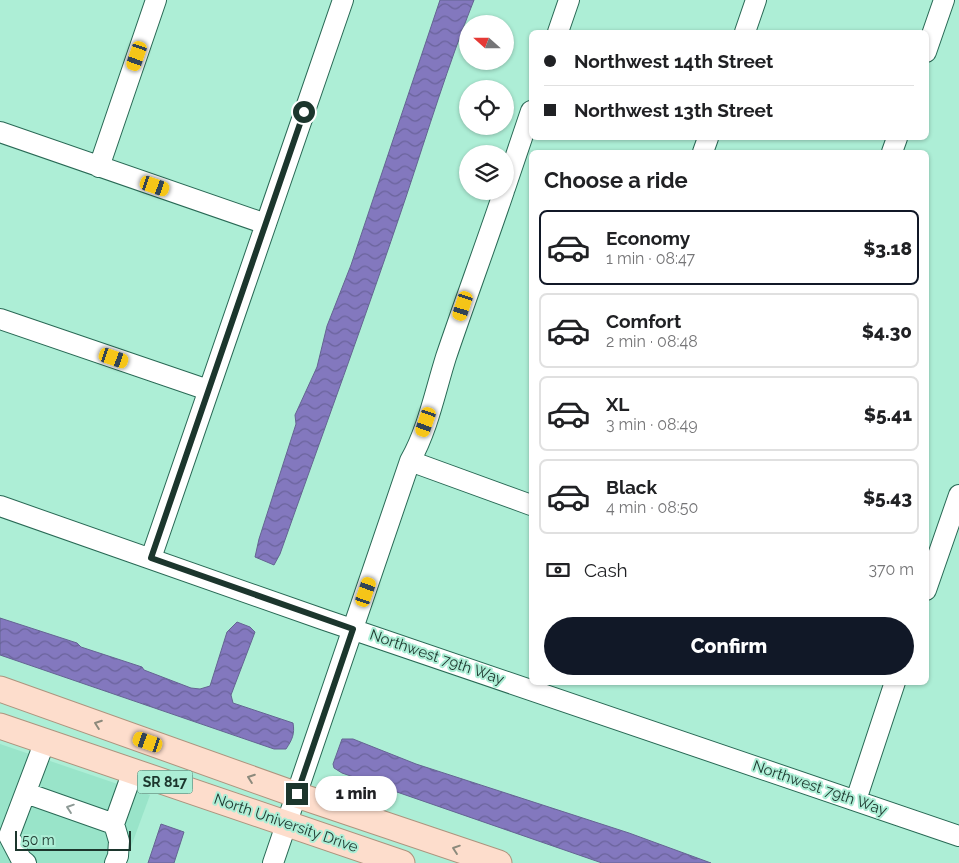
<!DOCTYPE html>
<html lang="en">
<head>
<meta charset="utf-8">
<style>
	:root { --surface:#fff; --page:#f2f2f2; --text:#202124; --muted:#757577; --line:#e0e0e0; --accent:#111827 }
	body { margin:0; font-family:Raleway,sans-serif; background:var(--page); color:var(--text); height:100vh; display:flex; flex-direction:column; font-size:19px; white-space:nowrap }
	* { box-sizing:border-box; margin:0 }
	p { font-size:16px; color:var(--muted) }
	.icon { flex:none; width:28px; height:28px; fill:none; stroke:currentColor; stroke-width:2; stroke-linecap:round; stroke-linejoin:round }
	.map { position:relative; flex:1; overflow:hidden }
	.drawer { position:absolute; left:529px; top:150px; width:400px; height:535px; display:flex; flex-direction:column; background:var(--surface); border-radius:8px; box-shadow:0 1px 4px #0004 }
	.drawer>* { flex:none }
	.hud { position:absolute; left:529px; top:30px; width:400px; height:110px; border-radius:8px; box-shadow:0 1px 4px #0004; display:grid; align-content:center; height:110px; padding:0 15px; background:var(--surface) }
	.needle { width:32px; rotate:291deg }
	.tools { position:absolute; left:459px; top:15px; display:grid; gap:10px }
	.tools a { display:grid; place-items:center; width:55px; height:55px; border-radius:50%; background:var(--surface); box-shadow:0 1px 4px #0004; font-size:25px }
	.scale { position:absolute; left:15px; bottom:12px; width:116px; box-sizing:border-box; padding-left:5px; border:2px solid #1c362d; border-top:0; font-size:14px; line-height:18px; white-space:nowrap; color:#1c362d; -webkit-text-stroke:4px #adeed6; paint-order:stroke }
	.end { position:absolute; width:22px; height:22px; margin:-11px; border:6px solid #1c362d; background:#fff; box-shadow:0 0 0 2px #fff }
	.from { border-radius:50% }
	.bubble { position:absolute; height:35px; border-radius:18px; background:var(--surface); box-shadow:0 1px 4px #0004; font-size:16px; font-weight:800; line-height:35px; text-align:center }
	.car { position:absolute; width:15px; height:30px; margin:-15px -8px; border-radius:6px; box-shadow:0 0 4px 1px #0007; background:linear-gradient(#f5c518 24%,#345 0 40%,#f5c518 0 76%,#345 0 86%,#f5c518 0) }
	.hud b { display:flex; align-items:center; gap:18px; height:48px; font-size:19px }
	.hud b+b { border-top:1px solid var(--line) }
	.hud i { width:12px; height:12px; background:var(--text) }
	ul { padding:0; list-style:none }
	li { display:flex; align-items:center; gap:15px; height:75px; margin:0 10px 8px; padding:0 5px; border:2px solid var(--line); border-radius:8px }
	li div { flex:1 }
	li b { display:block; font-size:19px }
	li em { font-style:normal; font-weight:800 }
	li.on { border-color:var(--accent) }
	li>.icon { width:45px; height:45px; stroke-width:1.5 }
	h2 { padding:0 15px; font-size:22px; line-height:60px }
	.pay { display:flex; align-items:center; gap:12px; height:55px; padding:0 15px; font-size:19px }
	.pay p { margin-inline-start:auto }
	.cta { display:flex; gap:10px; margin-top:auto; padding:10px 15px }
	.cta a { flex:1; height:58px; border-radius:30px; background:var(--accent); color:#fff; font-size:20px; font-weight:800; line-height:58px; text-align:center }
	.map>svg:first-child { display:block }
</style>
</head>
<body>
<div class="map">
<svg width="959" height="863" viewBox="0 0 959 863">
	<defs>
		<pattern id="water-waves" width="16" height="10" patternUnits="userSpaceOnUse" patternTransform="scale(1.25)"><rect width="16" height="10" fill="#8378be"/><path d="M0 5q4-4 8 0t8 0" fill="none" stroke="#6a639b"/></pattern>
	</defs>
	<rect width="100%" height="100%" fill="#adeed6"/>
	<!-- built -->
	<path fill="#99e4c9" d="M0,744L150,795L125,863H0Z"/>
	<!-- water -->
	<path fill="url(#water-waves)" stroke="#646492" d="M440,0H474C448,65 428,131 406,197C366,316 322,435 280,554L274,565L255,557L259,539L296,424L295,415L317,367L327,326L351,265Z
		M0,618L77,643L81,647L142,667L144,670L191,688L200,689L210,686L227,632L237,622L250,627L255,632L231,695L233,703L293,723C295,734 292,740 286,749H274L0,655Z
		M342,739H353L416,764L629,833L711,863H602L342,773L334,768L333,764Z
		M161,824L184,832L174,863H148Z"/>
	<g fill="none" stroke-linecap="round" stroke-linejoin="round">
		<!-- minor casing -->
		<g stroke="#296955" stroke-width="22">
			<path id="minor" d="M558,32L569,0
				M745,32L756,0
				M926,52L944,0
				M0,132L266,224
				M703,152L708,138
				M892,152L897,138
				M99,167L156,0
				M505,188L531,111
				M0,319L208,390
				M410,461L531,505
				M0,506L325,620L959,836
				M151,558L343,0
				M926,590L959,495
				M26,793L114,824
				M856,800L895,682
				M26,863L21,859L9,836L45,741
				M115,863L118,856L119,841L114,824L133,771
				M273,863L410,461C428,429 435,392 446,357C465,301 485,247 504,191"/>
		</g>
		<!-- major casing -->
		<g stroke="#ad947e" stroke-width="27">
			<path id="major" d="M0,689L297,795L499,863
				M0,726L402,863"/>
		</g>
		<!-- minor -->
		<use href="#minor" stroke="#fff" stroke-width="20"/>
		<!-- major -->
		<use href="#major" stroke="#fdddcc" stroke-width="25"/>
	</g>
	<!-- one-way arrows -->
	<defs><path id="oneway-chevron" d="M-2-3.5L2.5 0L-2 3.5" fill="none" stroke-width="1.6" stroke-linecap="round" stroke-linejoin="round" transform="scale(1.25)"/></defs>
	<g stroke="#8c8a7c">
		<use href="#oneway-chevron" transform="translate(98 724) rotate(-160)"/>
		<use href="#oneway-chevron" transform="translate(251 778) rotate(-160)"/>
		<use href="#oneway-chevron" transform="translate(456 849) rotate(-161)"/>
	</g>
	<use stroke="#8e9a96" href="#oneway-chevron" transform="translate(70 808) rotate(-161)"/>
	<g fill="none" stroke-linecap="round" stroke-linejoin="round">
		<!-- route -->
		<path stroke="#1c362d" stroke-width="6" d="M297,794L353,629L151,558L304,112"/>
	</g>
	<g text-anchor="middle" dominant-baseline="central" stroke-width="4" stroke-linejoin="round" paint-order="stroke">
		<!-- shield labels -->
		<rect fill="#adeed6" stroke="#486d60" stroke-width="1" x="137.5" y="770.5" width="55" height="23" rx="4"/>
		<g font-size="14" font-weight="bold" fill="#1c362d">
			<text x="165" y="782">SR 817</text>
		</g>
		<!-- street labels -->
		<g font-size="15" fill="#1c362d" stroke="#adeed6">
			<text transform="translate(437 657) rotate(19)">Northwest 79th Way</text>
			<text transform="translate(820 788) rotate(19)">Northwest 79th Way</text>
			<text transform="translate(286 823) rotate(19)">North University Drive</text>
		</g>
	</g>
</svg>
<div class="tools">
<a><svg class="needle" viewBox="-14 -14 28 28"><path d="M0-13l5 13h-10z" fill="#e53935"/><path d="M0 13l5-13h-10z" fill="#757577"/></svg></a>
<a><svg class="icon" aria-label="locate" viewBox="0 0 24 24"><circle cx="12" cy="12" r="6"/><path d="M12 2v4M12 18v4M2 12h4M18 12h4"/></svg></a>
<a><svg class="icon" aria-label="layers" viewBox="0 0 24 24"><path d="M12 4l9 5-9 5-9-5zM3 14l9 5 9-5"/></svg></a>
</div>
<div class="scale">50 m</div>
<i class="end from" style="left:304px;top:112px"></i>
<i class="end" style="left:297px;top:794px"></i>
<div class="bubble" style="left:315px;top:776px;width:82px">1 min</div>
<i class="car" style="left:137px;top:56px;rotate:199deg"></i>
<i class="car" style="left:155px;top:186px;rotate:109deg"></i>
<i class="car" style="left:463px;top:306px;rotate:198deg"></i>
<i class="car" style="left:114px;top:358px;rotate:109deg"></i>
<i class="car" style="left:426px;top:422px;rotate:199deg"></i>
<i class="car" style="left:366px;top:592px;rotate:19deg"></i>
<i class="car" style="left:148px;top:742px;rotate:289deg"></i>
<div class="hud">
<b><i class="from"></i>Northwest 14th Street</b>
<b><i></i>Northwest 13th Street</b>
</div>
<section class="drawer">
<h2>Choose a ride</h2>
<ul>
<li class="on"><svg class="icon" aria-label="car" viewBox="0 0 24 24"><path d="M5 17H2v-5l4-1 3-4h7l3 4 3 1v5h-3M9 17h6M6 11h13"/><circle cx="7" cy="17" r="2"/><circle cx="17" cy="17" r="2"/></svg><div><b>Economy</b><p>1 min · 08:47</p></div><em>$3.18</em></li>
<li><svg class="icon" aria-label="car" viewBox="0 0 24 24"><path d="M5 17H2v-5l4-1 3-4h7l3 4 3 1v5h-3M9 17h6M6 11h13"/><circle cx="7" cy="17" r="2"/><circle cx="17" cy="17" r="2"/></svg><div><b>Comfort</b><p>2 min · 08:48</p></div><em>$4.30</em></li>
<li><svg class="icon" aria-label="car" viewBox="0 0 24 24"><path d="M5 17H2v-5l4-1 3-4h7l3 4 3 1v5h-3M9 17h6M6 11h13"/><circle cx="7" cy="17" r="2"/><circle cx="17" cy="17" r="2"/></svg><div><b>XL</b><p>3 min · 08:49</p></div><em>$5.41</em></li>
<li><svg class="icon" aria-label="car" viewBox="0 0 24 24"><path d="M5 17H2v-5l4-1 3-4h7l3 4 3 1v5h-3M9 17h6M6 11h13"/><circle cx="7" cy="17" r="2"/><circle cx="17" cy="17" r="2"/></svg><div><b>Black</b><p>4 min · 08:50</p></div><em>$5.43</em></li>
</ul>
<div class="pay"><svg class="icon" aria-label="cash" viewBox="0 0 24 24"><path d="M3 7h18v10H3z"/><circle cx="12" cy="12" r="2"/></svg>Cash<p>370 m</p></div>
<div class="cta"><a>Confirm</a></div>
</section>
</div>
</body>
</html>
